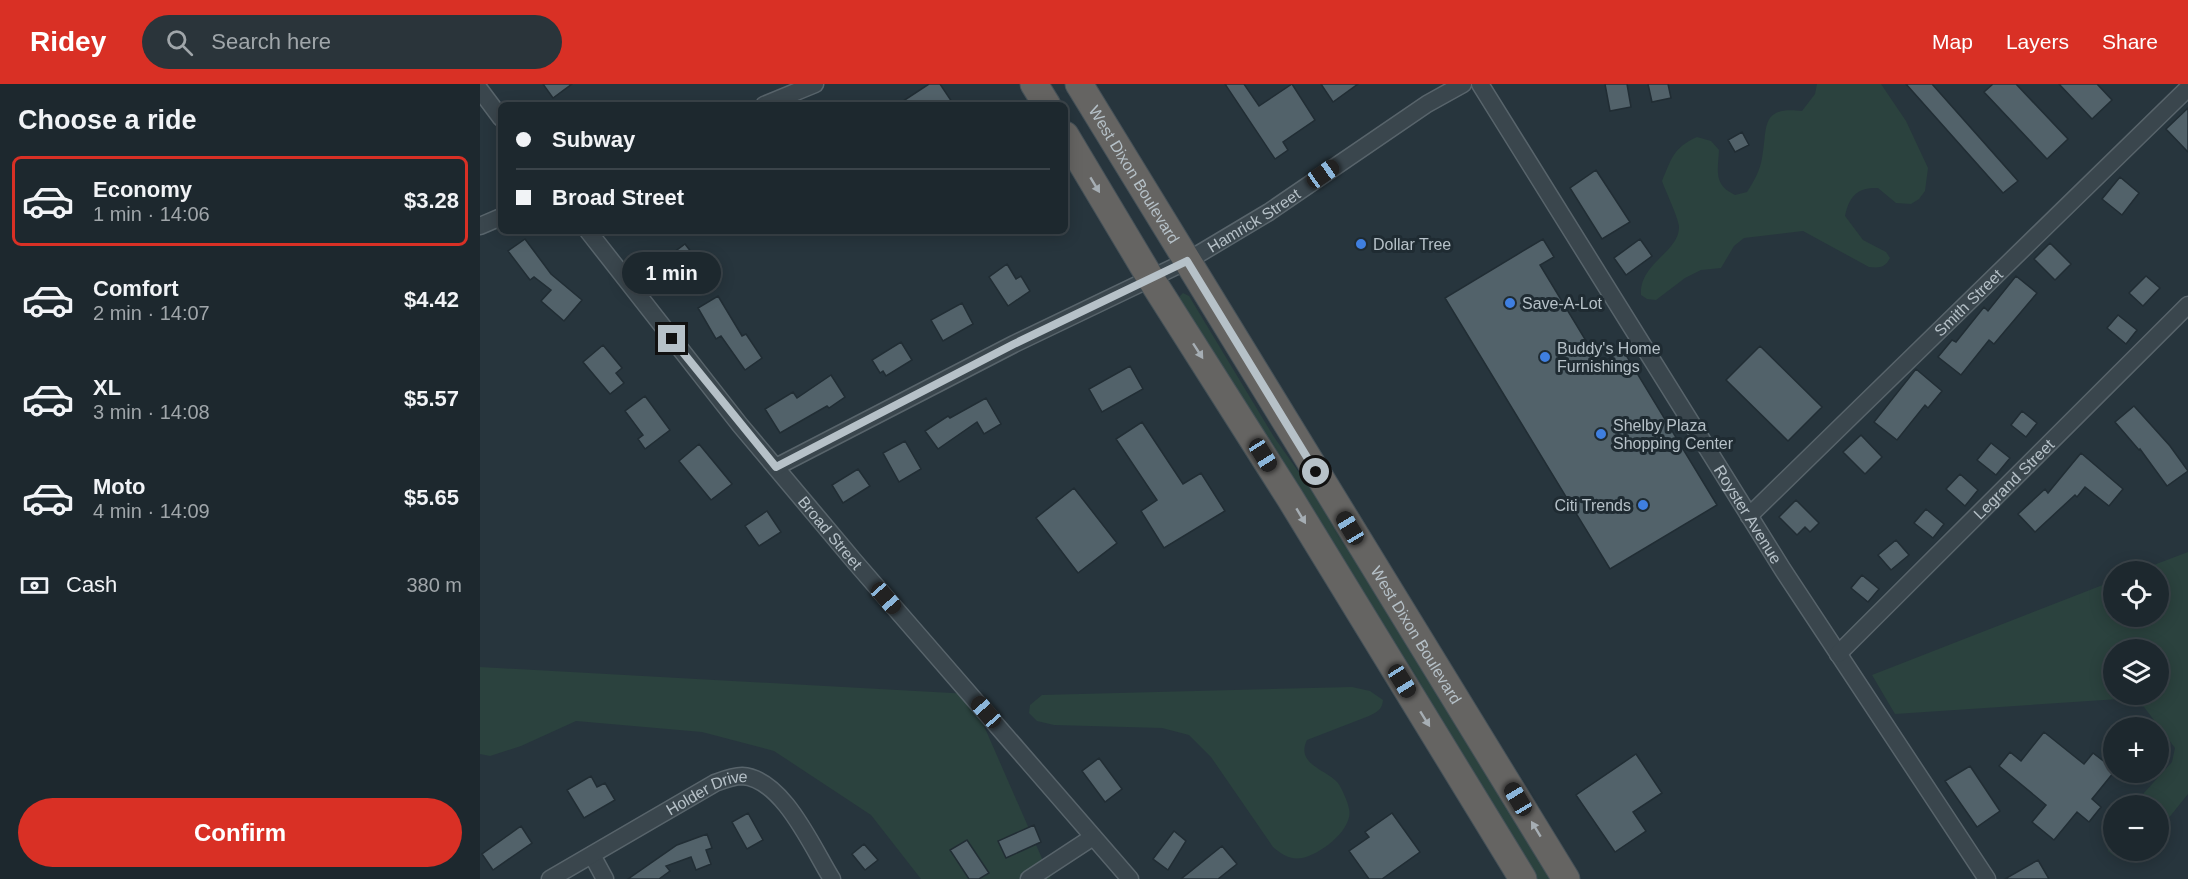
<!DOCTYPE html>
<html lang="en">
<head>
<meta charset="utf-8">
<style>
	:root { --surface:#1d282e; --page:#2a343a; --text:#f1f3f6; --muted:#a0a6aa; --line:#3b444a; --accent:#d93025 }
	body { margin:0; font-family:Helvetica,sans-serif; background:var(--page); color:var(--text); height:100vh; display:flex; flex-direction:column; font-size:22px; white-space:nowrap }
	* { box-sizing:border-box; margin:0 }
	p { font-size:20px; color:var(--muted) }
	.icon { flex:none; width:33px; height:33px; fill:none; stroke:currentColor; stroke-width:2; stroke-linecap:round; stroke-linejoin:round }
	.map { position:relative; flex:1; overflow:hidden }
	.drawer { display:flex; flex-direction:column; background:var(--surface); width:480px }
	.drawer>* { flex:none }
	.banner { position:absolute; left:18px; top:18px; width:570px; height:132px; border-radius:9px; box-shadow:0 3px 15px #0003,0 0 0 2px var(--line); display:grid; align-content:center; height:132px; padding:0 18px; background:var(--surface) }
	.tools { position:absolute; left:1623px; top:477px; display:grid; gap:12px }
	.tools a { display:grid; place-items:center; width:66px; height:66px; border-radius:50%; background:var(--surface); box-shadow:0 3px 15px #0003,0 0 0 2px var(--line); font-size:30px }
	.end { position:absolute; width:27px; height:27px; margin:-14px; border:8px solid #b6c1c8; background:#111; box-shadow:0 0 0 3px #111 }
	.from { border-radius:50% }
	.bubble { position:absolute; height:42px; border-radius:21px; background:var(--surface); box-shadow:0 3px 15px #0003,0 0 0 2px var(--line); font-size:20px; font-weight:700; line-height:42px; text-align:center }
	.car { position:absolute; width:18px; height:36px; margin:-18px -9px; border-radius:8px; box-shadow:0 0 4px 2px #0007; background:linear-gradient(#222 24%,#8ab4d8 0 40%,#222 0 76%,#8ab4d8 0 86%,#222 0) }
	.banner b { display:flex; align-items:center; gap:21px; height:57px; font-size:22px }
	.banner b+b { border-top:2px solid var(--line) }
	.banner i { width:15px; height:15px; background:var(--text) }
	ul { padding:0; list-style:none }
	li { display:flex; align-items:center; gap:18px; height:90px; margin:0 12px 9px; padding:0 6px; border:3px solid transparent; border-radius:9px }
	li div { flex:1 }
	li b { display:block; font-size:22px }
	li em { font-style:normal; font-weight:700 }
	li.active { border-color:var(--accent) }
	li>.icon { width:54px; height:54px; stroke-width:1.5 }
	h2 { padding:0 18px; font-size:27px; line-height:72px }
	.pay { display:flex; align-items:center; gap:15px; height:66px; padding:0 18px; font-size:22px }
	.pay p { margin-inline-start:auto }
	.cta { display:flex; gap:12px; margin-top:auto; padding:12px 18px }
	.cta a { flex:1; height:69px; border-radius:36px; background:var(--accent); color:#fff; font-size:24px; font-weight:700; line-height:69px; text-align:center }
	header { display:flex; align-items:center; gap:36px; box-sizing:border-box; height:84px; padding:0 30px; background:var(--accent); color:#fff }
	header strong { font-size:28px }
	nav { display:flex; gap:33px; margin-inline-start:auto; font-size:21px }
	.search { width:420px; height:54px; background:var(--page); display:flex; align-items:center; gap:15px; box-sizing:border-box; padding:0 21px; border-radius:33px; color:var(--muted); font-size:22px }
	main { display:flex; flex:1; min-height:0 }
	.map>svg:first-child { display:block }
</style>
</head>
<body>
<header>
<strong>Ridey</strong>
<div class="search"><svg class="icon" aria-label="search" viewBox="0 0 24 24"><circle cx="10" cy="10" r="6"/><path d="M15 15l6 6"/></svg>Search here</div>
<nav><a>Map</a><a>Layers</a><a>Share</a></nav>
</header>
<main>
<section class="drawer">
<h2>Choose a ride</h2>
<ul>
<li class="active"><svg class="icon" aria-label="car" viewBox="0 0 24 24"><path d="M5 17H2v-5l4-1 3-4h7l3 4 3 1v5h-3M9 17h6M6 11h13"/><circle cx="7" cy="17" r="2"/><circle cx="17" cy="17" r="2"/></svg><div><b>Economy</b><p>1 min · 14:06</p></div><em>$3.28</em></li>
<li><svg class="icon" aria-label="car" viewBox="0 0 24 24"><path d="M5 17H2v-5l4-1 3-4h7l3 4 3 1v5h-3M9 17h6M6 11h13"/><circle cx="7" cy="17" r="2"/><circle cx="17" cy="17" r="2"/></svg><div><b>Comfort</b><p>2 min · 14:07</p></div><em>$4.42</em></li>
<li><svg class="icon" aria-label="car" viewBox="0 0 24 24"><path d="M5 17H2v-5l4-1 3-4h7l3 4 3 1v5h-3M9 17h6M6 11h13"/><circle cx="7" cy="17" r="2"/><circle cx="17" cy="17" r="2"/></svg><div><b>XL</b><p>3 min · 14:08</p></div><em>$5.57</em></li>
<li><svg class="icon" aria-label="car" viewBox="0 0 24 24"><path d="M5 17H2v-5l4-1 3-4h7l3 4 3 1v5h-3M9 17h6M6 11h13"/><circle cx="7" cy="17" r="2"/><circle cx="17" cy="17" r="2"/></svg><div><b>Moto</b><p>4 min · 14:09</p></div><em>$5.65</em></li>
</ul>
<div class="pay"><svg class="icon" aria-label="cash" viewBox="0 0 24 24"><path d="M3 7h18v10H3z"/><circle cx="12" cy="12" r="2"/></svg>Cash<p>380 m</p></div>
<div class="cta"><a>Confirm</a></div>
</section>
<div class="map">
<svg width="1708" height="795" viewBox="0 0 1708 795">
	<rect width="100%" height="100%" fill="#27353d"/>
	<!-- green -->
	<path fill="#2b423e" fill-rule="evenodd" d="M1337,0H1401L1426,37L1448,84L1445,107L1439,115L1431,120L1416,119L1398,104C1377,103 1369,113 1365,132L1383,156L1406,168L1410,174C1405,184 1399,184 1389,183L1323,147L1264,154L1254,162L1241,184L1221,186L1205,194L1176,216L1167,215L1161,211C1159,179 1200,168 1199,142C1198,133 1186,108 1182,97C1192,74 1193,64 1217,53L1231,57L1239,66C1238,87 1233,101 1255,111L1267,108C1274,97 1280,87 1282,74C1288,44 1279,22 1322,27L1335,10Z
		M703,209L709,212L794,353L863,451L1073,795H1049L699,215L700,212Z
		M1708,468V710L1679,746L1678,722L1653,721L1692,678L1695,664L1664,623L1639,615L1415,630L1392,591L1633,497L1634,532H1678V488L1658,487ZM1634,566H1678V610H1634Z
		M0,583L490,610L571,795H441L391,731L294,667L222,648L96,637L41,662L10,672L0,670Z
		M872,603L890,607L903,616C902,626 897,628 889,632L827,656C815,680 847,686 858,699C862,705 868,718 869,725C874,745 840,771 822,774C810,776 801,770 793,763L731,673L709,651L682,644L574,641L557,637L549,629L550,621L562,611Z
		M1633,744L1634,766L1661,767C1650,778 1639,777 1628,767V755Z"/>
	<!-- building -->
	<path fill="#52626a" stroke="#212d34" stroke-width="1.5" d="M63,0H92L73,14Z
		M449,0H460L474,21H417Z
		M745,0H764L779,22L812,0L835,36L803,58L808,66L795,75Z
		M841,0H878L853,18Z
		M1125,0H1147L1151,23L1130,27Z
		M1168,0H1188L1191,14L1172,18Z
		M1426,0H1452L1538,97L1523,109Z
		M1513,0H1536L1588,55L1567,75L1504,8Z
		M1579,0H1617L1632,16L1612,35Z
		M1708,24V68L1686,45Z
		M1262,48L1269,61L1255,68L1248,56Z
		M1116,86L1150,138L1122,155L1090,104Z
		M1640,93L1659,109L1642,131L1622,115Z
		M45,155L71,190L102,216L84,237L61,217L71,206L54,193L50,196L28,167Z
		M1063,155L1074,173L1060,181L1120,280L1143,266L1237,421L1130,485L965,214Z
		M1160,155L1172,172L1146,191L1134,174Z
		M1570,159L1591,180L1575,196L1554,175Z
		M205,160L222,182L203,197L186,174Z
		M527,180L536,195L541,192L550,207L528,222L509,193Z
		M1536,192L1557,209L1514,260L1509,256L1481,291L1458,273L1472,256L1476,258L1504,223L1508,227Z
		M1666,192L1680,204L1663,222L1649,209Z
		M238,212L262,252L266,250L282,274L265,286L241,252L236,255L218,224Z
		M482,219L493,240L463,257L451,236Z
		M1638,231L1657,246L1646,260L1627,244Z
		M421,258L432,276L406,292L403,287L400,289L392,276Z
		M123,261L142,284L136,289L144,299L130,310L103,278Z
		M1280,262L1342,323L1308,357L1246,296Z
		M650,282L663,305L622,328L609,305Z
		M1436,285L1462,307L1448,324L1445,321L1417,356L1394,338Z
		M351,291L365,313L349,324L347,322L300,349L285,325L313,308L317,314Z
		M165,312L190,346L165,365L158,355L163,351L145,327Z
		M506,314L521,340L504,350L497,338L458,365L445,347L468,332L470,334Z
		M1654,322L1690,362L1708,387L1687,402L1660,365L1659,366L1635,338Z
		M1542,327L1557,339L1546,353L1531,341Z
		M662,338L703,400L721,389L745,427L684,464L661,427L677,416L636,355Z
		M1381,351L1402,373L1385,390L1363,368Z
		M425,357L441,385L419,398L403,369Z
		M1511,359L1530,374L1516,391L1497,376Z
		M219,360L252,400L231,416L199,377Z
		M1601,369L1643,405L1629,422L1605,403L1597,413L1595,411L1555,448L1538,430L1565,405L1568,409Z
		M378,385L390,402L363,419L352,401Z
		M1480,390L1498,406L1485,422L1466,405Z
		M594,404L637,459L598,489L556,434Z
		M1316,416L1339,439L1330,448L1325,443L1317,451L1299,433Z
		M1446,425L1464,440L1453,454L1434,439Z
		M287,427L301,448L279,462L265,442Z
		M1416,456L1429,471L1411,486L1398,471Z
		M1382,491L1399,505L1388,518L1371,504Z
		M1564,648L1604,680L1613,669L1634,685V688L1612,715L1621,723L1609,738L1597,728L1574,756L1552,738L1566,721L1519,682L1530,668L1541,677Z
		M1156,670L1182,709L1153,728L1166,747L1135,768L1096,711Z
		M619,674L642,705L625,718L602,687Z
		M1490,682L1520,727L1497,743L1465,697Z
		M111,692L117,703L125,699L135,716L104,734L87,706Z
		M268,729L283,756L267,765L252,738Z
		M912,729L940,768L902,795H889L869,767L889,753L885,748Z
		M554,741L561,758L526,774L518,757Z
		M41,742L52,759L13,786L2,770Z
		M694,747L706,757L688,786L673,775Z
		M227,750L232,764L226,766L231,780L216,786L211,773L186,782L190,787L179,795H148L197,761Z
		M487,756L509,789L499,795H489L470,766Z
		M384,760L398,776L385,786L372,770Z
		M742,762L757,780L738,795H701Z
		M1558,776L1569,795H1525Z"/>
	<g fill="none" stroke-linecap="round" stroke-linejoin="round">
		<!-- minor casing -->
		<g stroke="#58646b" stroke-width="19">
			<g id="minor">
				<path id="s1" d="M1000,0L1303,486L1507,795"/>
				<path d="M0,6L21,34"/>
				<path d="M284,21L335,0"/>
				<path d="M0,142L21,133"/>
				<path id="s2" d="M108,147L260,341L375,478L650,795"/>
				<path id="s3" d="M296,383L534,260L707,177L789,128L947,20L983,0"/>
				<path id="s4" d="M1269,432L1708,4"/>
				<path id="s5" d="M1358,570L1708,221"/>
				<path d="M112,771L125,795"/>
				<path id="s6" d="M70,795L235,699C243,696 253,692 262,692C303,694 333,765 352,795"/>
				<path d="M549,795L613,753"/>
			</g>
		</g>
		<!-- trunk casing -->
		<g stroke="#455158" stroke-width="29">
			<g id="trunk">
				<path d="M554,0L567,21"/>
				<path id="s7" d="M599,0L1086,795"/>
				<path d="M585,51L671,195L810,414L1043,795"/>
			</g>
		</g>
		<!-- minor -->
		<use href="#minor" stroke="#3a464d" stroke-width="16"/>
		<!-- trunk -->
		<use href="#trunk" stroke="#656462" stroke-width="27"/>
	</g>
	<!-- one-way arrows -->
	<defs><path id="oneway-solid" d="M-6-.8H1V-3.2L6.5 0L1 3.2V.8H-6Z" transform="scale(1.5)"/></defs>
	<g fill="#a6aeb4">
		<use href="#oneway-solid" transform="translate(615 101) rotate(59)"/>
		<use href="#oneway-solid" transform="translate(718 267) rotate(57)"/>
		<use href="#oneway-solid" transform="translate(821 432) rotate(59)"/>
		<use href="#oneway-solid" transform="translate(945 635) rotate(58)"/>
		<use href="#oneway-solid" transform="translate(1056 745) rotate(-121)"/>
	</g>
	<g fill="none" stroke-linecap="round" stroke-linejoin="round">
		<!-- route -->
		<path stroke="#b6c1c8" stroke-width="8" d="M192,255L296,383L534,260L707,177L836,388"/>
	</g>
	<!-- markers -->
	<g fill="#3f7fe0" stroke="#1f2b32" stroke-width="2">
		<circle cx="881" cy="160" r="6"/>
		<circle cx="1030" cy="219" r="6"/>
		<circle cx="1065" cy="273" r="6"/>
		<circle cx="1121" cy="350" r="6"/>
		<circle cx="1163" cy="421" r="6"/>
	</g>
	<g text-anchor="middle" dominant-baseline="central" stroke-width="6" stroke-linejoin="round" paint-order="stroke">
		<!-- street labels -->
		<g font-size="16" fill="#b6c1c8" stroke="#1f2b32">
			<text stroke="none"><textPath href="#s7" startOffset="106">West Dixon Boulevard</textPath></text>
			<text stroke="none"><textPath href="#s3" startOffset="538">Hamrick Street</textPath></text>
			<text stroke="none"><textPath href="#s4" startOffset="306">Smith Street</textPath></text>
			<text stroke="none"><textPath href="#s5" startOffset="248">Legrand Street</textPath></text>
			<text stroke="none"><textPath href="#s1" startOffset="507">Royster Avenue</textPath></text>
			<text stroke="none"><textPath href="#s2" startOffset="387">Broad Street</textPath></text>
			<text stroke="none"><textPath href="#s7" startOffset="646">West Dixon Boulevard</textPath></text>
			<text stroke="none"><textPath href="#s6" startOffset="180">Holder Drive</textPath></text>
		</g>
		<!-- poi labels -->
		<g font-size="16" fill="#b6c1c8" stroke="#1f2b32" text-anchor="start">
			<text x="893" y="160">Dollar Tree</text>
			<text x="1042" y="219">Save-A-Lot</text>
			<text x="1077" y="264">Buddy's Home<tspan x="1077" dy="18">Furnishings</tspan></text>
			<text x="1133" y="341">Shelby Plaza<tspan x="1133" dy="18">Shopping Center</tspan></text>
			<text x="1151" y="421" text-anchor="end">Citi Trends</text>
		</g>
	</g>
</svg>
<div class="tools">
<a><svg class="icon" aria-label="locate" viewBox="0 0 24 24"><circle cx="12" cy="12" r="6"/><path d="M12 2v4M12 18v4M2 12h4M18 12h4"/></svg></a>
<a><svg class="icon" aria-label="layers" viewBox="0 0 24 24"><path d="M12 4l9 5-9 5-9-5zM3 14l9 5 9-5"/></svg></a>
<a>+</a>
<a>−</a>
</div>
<i class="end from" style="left:836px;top:388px"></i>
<i class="end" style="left:192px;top:255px"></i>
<div class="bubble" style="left:142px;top:168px;width:99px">1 min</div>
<i class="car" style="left:843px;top:90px;rotate:55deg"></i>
<i class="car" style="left:783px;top:371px;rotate:148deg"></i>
<i class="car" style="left:870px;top:444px;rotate:329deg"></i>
<i class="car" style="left:406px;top:514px;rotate:139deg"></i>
<i class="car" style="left:922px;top:597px;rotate:148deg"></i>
<i class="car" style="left:506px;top:628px;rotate:319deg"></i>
<i class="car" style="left:1038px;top:715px;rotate:329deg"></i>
<div class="banner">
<b><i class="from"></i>Subway</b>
<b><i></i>Broad Street</b>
</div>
</div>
</main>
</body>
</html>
